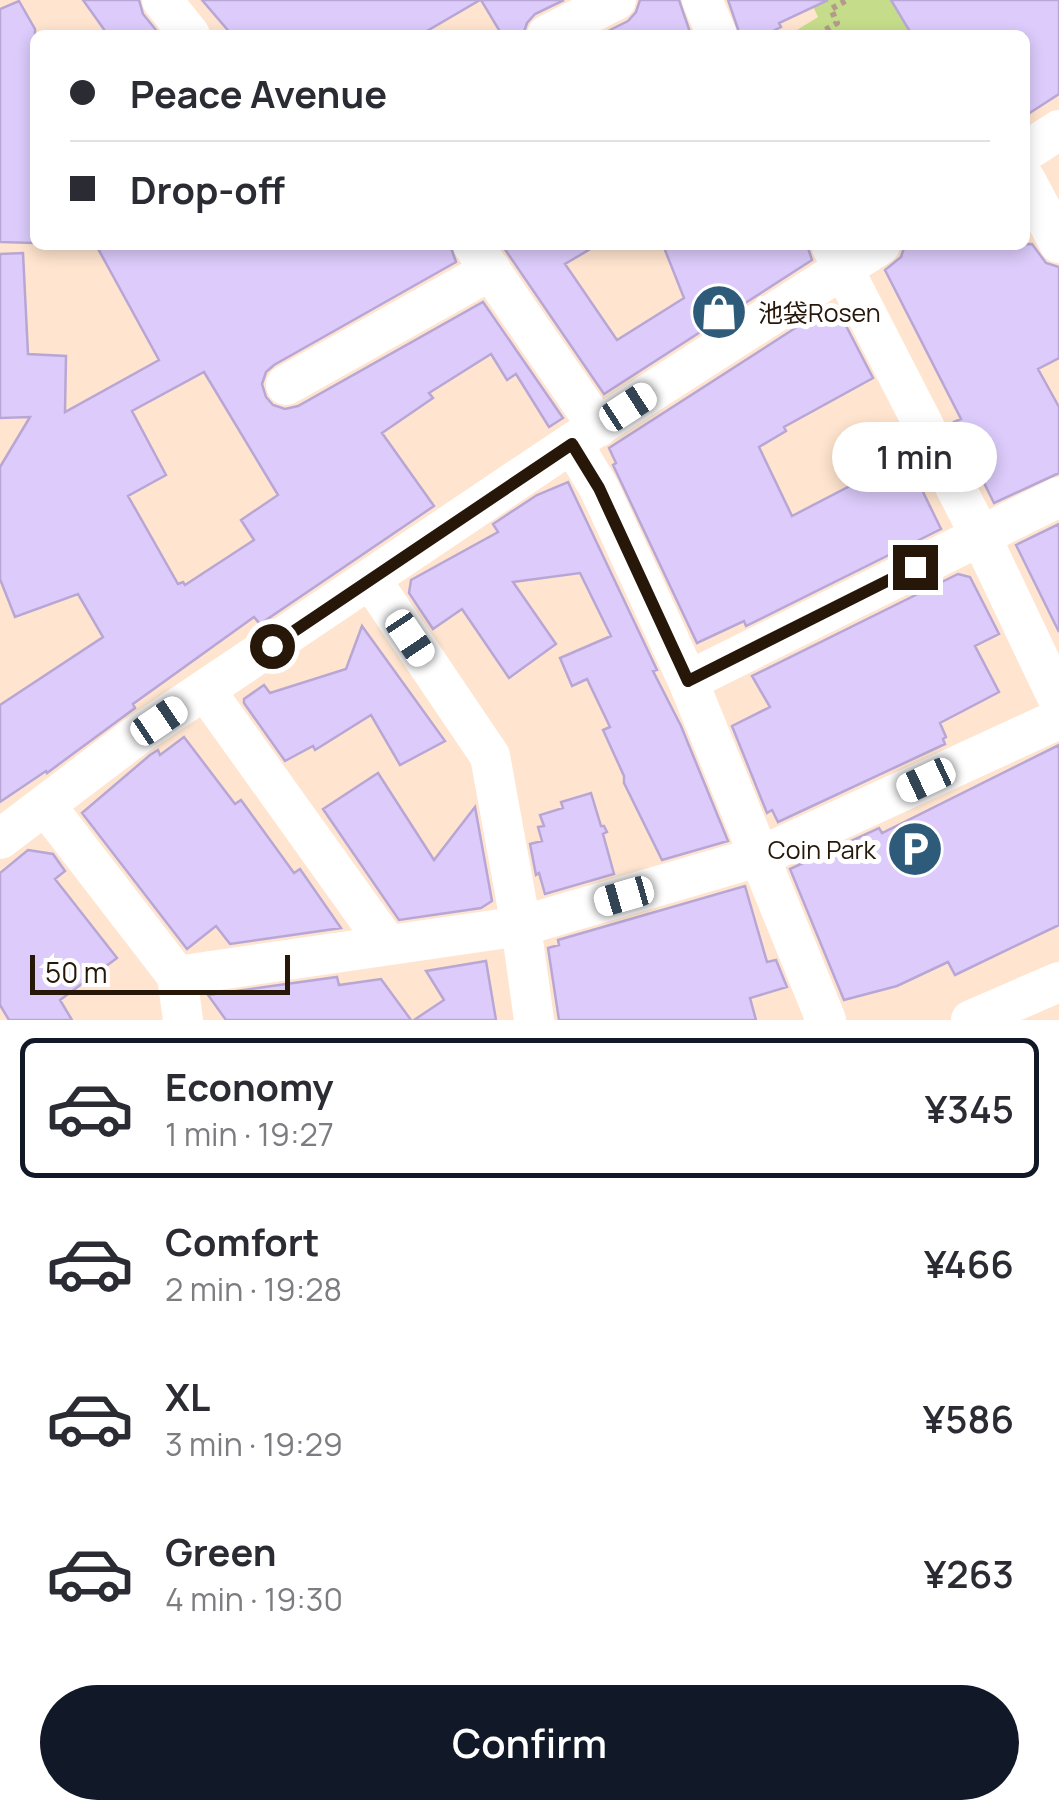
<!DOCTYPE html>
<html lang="en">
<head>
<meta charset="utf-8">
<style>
	:root { --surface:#fff; --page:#f7f7f7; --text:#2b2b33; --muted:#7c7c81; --line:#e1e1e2; --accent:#111827 }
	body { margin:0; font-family:Manrope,"Noto Sans JP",sans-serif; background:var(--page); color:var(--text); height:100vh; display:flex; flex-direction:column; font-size:38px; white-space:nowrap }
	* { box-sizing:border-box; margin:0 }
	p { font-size:32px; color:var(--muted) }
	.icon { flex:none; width:55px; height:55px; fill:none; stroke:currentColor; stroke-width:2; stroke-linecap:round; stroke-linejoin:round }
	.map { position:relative; height:1020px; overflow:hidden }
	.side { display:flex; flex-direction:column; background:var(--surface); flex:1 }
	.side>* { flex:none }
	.top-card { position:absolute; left:30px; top:30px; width:1000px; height:220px; border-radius:15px; box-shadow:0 5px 15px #0003; display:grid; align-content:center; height:220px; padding:0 40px; background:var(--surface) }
	.scale { position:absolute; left:30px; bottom:25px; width:260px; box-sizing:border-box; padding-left:10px; border:5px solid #261709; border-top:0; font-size:28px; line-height:35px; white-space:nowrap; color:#261709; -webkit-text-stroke:8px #fff; paint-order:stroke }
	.end { position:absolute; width:45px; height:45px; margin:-22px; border:12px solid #261709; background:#fff; box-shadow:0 0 0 5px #fff }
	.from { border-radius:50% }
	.bubble { position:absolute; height:70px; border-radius:35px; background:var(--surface); box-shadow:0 5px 15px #0003; font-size:32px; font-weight:600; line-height:70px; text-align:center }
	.car { position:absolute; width:30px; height:60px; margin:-30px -15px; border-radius:12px; box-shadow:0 0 8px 2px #0007; background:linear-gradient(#fff 24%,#345 0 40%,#fff 0 76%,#345 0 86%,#fff 0) }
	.top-card b { display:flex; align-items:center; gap:35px; height:95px; font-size:38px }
	.top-card b+b { border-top:2px solid var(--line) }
	.top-card i { width:25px; height:25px; background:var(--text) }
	ul { padding:18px 0 0; list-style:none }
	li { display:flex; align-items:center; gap:30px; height:140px; margin:0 20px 15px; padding:0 20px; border:5px solid transparent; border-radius:15px }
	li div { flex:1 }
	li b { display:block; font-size:38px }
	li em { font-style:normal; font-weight:600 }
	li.active { border-color:var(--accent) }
	li>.icon { width:90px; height:90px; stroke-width:1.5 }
	.action { display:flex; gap:20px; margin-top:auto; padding:20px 40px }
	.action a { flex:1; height:115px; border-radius:60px; background:var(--accent); color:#fff; font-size:40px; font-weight:600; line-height:115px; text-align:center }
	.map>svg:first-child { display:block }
</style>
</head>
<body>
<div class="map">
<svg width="1059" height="1020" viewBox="0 0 1059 1020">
	<rect width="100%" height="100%" fill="#ffe5cf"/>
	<!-- green -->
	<path fill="#c5dd8a" d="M818,0H897L916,35H789L818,17L812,4Z"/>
	<!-- building -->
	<path fill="#dccbfb" stroke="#b8a7d5" stroke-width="2.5" fill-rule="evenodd" d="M83,0H139L143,14L160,35H108Z
		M202,0H480L420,35H232Z
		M481,0H564L535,14L527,23L523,35H502Z
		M640,0H679L691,35H600L628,21L636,12Z
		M728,0H828L779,23L781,27L765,35H740Z
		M891,0H1059V94L1025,116V35H912Z
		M19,1L35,29V243L0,242V9Z
		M1032,244L1046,263L1059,267V358L1038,369L1059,407V473L994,503L954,422L961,419L885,270L901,257L905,245Z
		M96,245H450L456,262L274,365L266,372L262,384L266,397L273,405L285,409L298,406L483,302L563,418L549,427L516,374L507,380L491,354L429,393L433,398L382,433L434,506L260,624L254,617L133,704L135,708L47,773L46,771L0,802V705L103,637L78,594L15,617L0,579V467L30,417L0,418V254L23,253L28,354L66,356L65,412L159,360ZM204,372L278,495L241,520L254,540L185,585L183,582L178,584L128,496L166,475L132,411Z
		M502,245H597L565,264L617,340L684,298L663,245H807L812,260L604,394Z
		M817,314L843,320L873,378L784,427L786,431L759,447L792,516L906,457L941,529L746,626L744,621L697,643L613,465L616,463L609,448Z
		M568,482L657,670L653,671L681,726L728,841L662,860L624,783V776L603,730L610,727L587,679L572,686L560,658L611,636L580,573L513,582L556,644L509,678L462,609L433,629L409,593L411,580L498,532L493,524L537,495Z
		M1059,524V632L1016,545Z
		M958,574L970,577L999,634L975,646L999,692L940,723L946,737L943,739L945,744L778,822L772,810L767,813L732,726L770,707L752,676Z
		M362,626L445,741L400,765L371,715L315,750L313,746L285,761L244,703V699L264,685L270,693L346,669Z
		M184,737L235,804L241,800L294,873L300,869L341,928L230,944L216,926L187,949L82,813L150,755L158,750L160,755Z
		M1059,745V925L955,975L948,962L897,986L844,1000L790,869L879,828L882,833Z
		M378,773L434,860L475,807L492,901L481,908L399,920L323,809Z
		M591,793L601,826H604L607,832L603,834L614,874L545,894L539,873L536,875L530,844L542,841L538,827L544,826L540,815L563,808L561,802Z
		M28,850L53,854L65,871L55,879L117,958L60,1000L72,1020H9L0,1005V873Z
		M745,886L767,962L776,960L787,987L750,998L756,1020H559L548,948L559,945L558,940Z
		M486,961L496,1020H414L444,1000L426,971Z
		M337,977L339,985L381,979L411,1020H226L208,995Z"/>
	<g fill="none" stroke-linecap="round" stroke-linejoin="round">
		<!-- path -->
		<path stroke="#b29c89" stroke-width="6" stroke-dasharray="5 5" stroke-linecap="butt" d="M817,35L837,23L831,9L847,0"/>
		<!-- minor -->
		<path stroke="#fff" stroke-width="40" d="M162,0L190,35
			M702,0L717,35
			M547,35L616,0
			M1025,152L1059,130
			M1025,179L1059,243
			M473,245L598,427
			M831,245L980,535L1059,701
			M286,385L491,270
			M572,443L599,488L688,681L826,1020
			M371,580L490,756L521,926L534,1020
			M688,681L1059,497
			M205,690L386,943
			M46,806L177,976L183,1020
			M0,839L136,736L572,443L880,245
			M177,976L521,926L761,856L1059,719
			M971,1020L1059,982"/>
	</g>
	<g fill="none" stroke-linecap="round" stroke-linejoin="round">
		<!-- route -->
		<path stroke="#261709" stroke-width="12" d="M272,646L572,444L599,488L688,681L915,567"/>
	</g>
	<!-- icons -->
	<defs>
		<g id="shop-disc" transform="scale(2.875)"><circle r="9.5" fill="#2e5b7a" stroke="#fff"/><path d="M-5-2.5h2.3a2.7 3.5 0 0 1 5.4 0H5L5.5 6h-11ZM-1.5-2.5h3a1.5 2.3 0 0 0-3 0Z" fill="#fff"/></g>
		<g id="parking-disc" transform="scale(2.875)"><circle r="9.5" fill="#2e5b7a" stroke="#fff"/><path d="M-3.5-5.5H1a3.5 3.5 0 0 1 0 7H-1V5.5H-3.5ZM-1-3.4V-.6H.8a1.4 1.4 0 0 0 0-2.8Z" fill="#fff"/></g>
	</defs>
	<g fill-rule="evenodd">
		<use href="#shop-disc" x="719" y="312"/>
		<use href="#parking-disc" x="915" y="849"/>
	</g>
	<g text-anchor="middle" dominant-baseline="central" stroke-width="10" stroke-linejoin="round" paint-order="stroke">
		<!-- poi labels -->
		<g font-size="25" fill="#261709" stroke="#fff" text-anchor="start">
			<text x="758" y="312">池袋Rosen</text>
			<text x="876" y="849" text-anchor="end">Coin Park</text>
		</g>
	</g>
</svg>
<div class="scale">50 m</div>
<i class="end from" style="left:272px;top:646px"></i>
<i class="end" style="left:915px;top:567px"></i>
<div class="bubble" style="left:832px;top:422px;width:165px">1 min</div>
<i class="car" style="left:628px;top:407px;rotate:57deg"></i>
<i class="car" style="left:410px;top:638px;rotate:146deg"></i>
<i class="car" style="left:159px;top:721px;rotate:56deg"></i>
<i class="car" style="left:926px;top:780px;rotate:245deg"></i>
<i class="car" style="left:624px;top:896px;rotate:254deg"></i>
<div class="top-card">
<b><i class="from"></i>Peace Avenue</b>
<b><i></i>Drop-off</b>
</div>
</div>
<section class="side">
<ul>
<li class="active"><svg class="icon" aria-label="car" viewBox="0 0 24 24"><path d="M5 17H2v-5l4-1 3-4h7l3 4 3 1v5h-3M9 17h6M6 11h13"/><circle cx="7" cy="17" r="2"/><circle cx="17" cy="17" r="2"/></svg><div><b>Economy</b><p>1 min · 19:27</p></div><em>¥345</em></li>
<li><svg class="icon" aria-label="car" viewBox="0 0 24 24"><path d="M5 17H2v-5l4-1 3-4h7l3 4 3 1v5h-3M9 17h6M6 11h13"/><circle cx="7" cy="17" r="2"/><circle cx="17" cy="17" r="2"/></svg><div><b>Comfort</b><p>2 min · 19:28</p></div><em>¥466</em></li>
<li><svg class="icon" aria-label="car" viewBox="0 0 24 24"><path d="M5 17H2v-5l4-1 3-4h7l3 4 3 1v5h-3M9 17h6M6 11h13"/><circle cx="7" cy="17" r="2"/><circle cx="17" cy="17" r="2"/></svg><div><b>XL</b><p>3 min · 19:29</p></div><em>¥586</em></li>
<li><svg class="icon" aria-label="car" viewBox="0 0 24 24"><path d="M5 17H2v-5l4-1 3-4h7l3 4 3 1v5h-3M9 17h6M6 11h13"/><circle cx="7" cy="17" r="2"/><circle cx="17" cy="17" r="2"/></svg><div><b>Green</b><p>4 min · 19:30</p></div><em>¥263</em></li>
</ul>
<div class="action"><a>Confirm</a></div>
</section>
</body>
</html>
